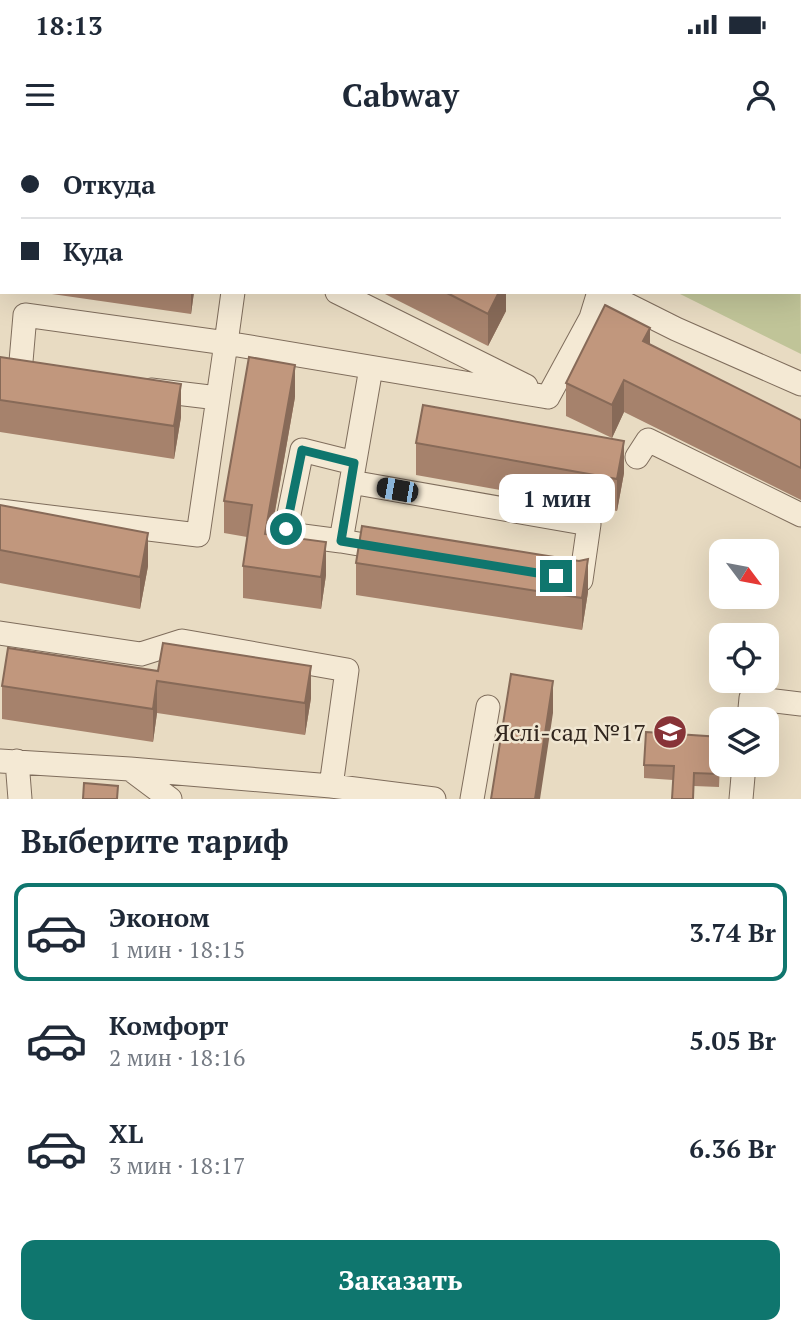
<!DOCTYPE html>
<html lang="ru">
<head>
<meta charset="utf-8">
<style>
	:root { --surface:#fff; --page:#f2f2f3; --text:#1f2937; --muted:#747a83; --line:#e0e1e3; --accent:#0f766e }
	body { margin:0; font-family:"PT Serif",serif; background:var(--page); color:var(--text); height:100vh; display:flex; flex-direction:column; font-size:26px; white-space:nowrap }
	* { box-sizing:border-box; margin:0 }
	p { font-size:23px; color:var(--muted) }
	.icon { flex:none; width:38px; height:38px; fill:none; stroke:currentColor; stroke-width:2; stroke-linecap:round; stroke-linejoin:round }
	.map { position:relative; height:659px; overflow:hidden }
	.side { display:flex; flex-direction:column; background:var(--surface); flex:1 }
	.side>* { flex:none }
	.top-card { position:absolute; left:0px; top:0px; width:802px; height:154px; box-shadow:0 7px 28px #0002; display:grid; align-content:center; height:154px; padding:0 21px; background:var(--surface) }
	.needle { width:46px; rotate:122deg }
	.buttons { position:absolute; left:709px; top:399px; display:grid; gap:14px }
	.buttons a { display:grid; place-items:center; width:70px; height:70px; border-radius:14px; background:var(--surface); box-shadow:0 7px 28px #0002; font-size:35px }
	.end { position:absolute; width:32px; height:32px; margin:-16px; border:9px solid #0f766e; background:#fff; box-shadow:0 0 0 4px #fff }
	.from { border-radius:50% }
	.bubble { position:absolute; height:49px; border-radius:14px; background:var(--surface); box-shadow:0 7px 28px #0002; font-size:23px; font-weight:700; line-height:49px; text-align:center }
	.car { position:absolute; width:21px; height:42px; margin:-21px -10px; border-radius:9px; box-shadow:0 0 5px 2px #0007; background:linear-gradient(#222 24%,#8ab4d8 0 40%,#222 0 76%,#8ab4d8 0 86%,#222 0) }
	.top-card b { display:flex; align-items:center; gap:24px; height:66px; font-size:26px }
	.top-card b+b { border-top:2px solid var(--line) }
	.top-card i { width:18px; height:18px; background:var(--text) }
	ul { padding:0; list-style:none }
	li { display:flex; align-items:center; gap:21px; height:98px; margin:0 14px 10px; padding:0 7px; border:4px solid transparent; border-radius:14px }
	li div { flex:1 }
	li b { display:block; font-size:26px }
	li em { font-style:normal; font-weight:700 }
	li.selected { border-color:var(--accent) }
	li>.icon { width:63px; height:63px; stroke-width:1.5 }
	h2 { padding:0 21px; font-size:32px; line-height:84px }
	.cta { display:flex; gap:14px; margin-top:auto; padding:14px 21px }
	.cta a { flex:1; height:80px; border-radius:14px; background:var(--accent); color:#fff; font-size:28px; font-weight:700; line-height:80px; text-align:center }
	.status { display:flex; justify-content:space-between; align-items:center; height:49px; padding:0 35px; background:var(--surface); direction:ltr }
	.status svg { height:19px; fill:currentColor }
	header { display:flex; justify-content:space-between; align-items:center; height:91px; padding:0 21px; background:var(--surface); font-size:32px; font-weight:700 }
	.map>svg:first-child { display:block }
</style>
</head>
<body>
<div class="status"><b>18:13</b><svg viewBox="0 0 49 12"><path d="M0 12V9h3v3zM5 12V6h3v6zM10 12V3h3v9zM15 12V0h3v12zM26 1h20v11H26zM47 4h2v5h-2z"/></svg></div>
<header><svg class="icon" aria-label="menu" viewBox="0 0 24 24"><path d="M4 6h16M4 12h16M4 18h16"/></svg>Cabway<svg class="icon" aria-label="person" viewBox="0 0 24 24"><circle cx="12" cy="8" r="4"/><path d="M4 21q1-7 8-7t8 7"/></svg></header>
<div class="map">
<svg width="801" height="659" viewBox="0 0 801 659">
	<rect width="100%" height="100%" fill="#e8dbc2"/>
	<!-- green -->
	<path fill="#c0c498" d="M368,0H587L591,2H371Z
		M800,108L801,214L676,152H800Z"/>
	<!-- water -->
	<path fill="#a4bbb3" stroke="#6c8780" stroke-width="2" d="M587,0H801V109L800,2Z"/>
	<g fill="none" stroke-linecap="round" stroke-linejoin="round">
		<!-- minor casing -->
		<g stroke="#7f6d5c" stroke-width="25">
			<path id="minor" d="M18,0L22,2
				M289,0L292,2
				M167,2L168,0
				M0,65H2
				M337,152L526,246
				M602,152L676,189L801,244
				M371,228L341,401L388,409
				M37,235L20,233L25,175L226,203L233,152
				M151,250L218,258
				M548,257L591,178L599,152
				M637,317L648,300L801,375
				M351,342L589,384L581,440L571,438
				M0,371L198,395L226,203L548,257
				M286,389L302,310L354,323
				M303,396L341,401
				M0,493L141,514L182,501L347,530L331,646L130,629
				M749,579L751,558L801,564
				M0,621L130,629L170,659
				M17,621L20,659
				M331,646L434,659
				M472,659L488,567
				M741,659L744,625"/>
		</g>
		<!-- minor -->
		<use href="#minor" stroke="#f4e9d4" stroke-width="23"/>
	</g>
	<!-- wall -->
	<path fill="#a6826c" d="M72,0H100L99,2H76Z
		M2,73V147H0V80Z
		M38,152H194L191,174Z
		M381,152H506V171L488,206Z
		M650,205L801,280V360L624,272L612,298L566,276V243Z
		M0,217L181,277L174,319L0,292Z
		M295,257L271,395L326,435L321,469L243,458V426L247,397L224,393V361Z
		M416,303L624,333L617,371L416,335Z
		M0,365L148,426L140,469L0,443Z
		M356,423L588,452L582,490L356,455Z
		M158,531L311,558L305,595L157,573L153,602L2,579V546Z
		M721,597L719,647L694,646L673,640L644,638V625Z"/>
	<!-- shaded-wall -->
	<path fill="#876a58" d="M191,152H194L191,174Z
		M499,152H506V171L488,206V174Z
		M650,188V220L643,201Z
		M295,225V257L265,427V394Z
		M624,240V272L612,298V265Z
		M181,244V277L174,319V286Z
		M624,301V333L617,371V339Z
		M148,393V426L140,469V437Z
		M326,402V435L321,469V437Z
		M588,419V452L582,490V458Z
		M311,526V558L305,595V563Z
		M157,541V573L153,602V569Z
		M553,541V573L540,659H535Z"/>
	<!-- building -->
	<path fill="#c1977d" stroke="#876a58" stroke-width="2" d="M183,0H241L240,2H182Z
		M1,72L2,73V115L0,114V80Z
		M445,152H499L488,174Z
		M605,165L650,188L643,201L801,280V328L624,240L612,265L566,243Z
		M0,217L181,244L174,286L0,260Z
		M249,217L295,225L265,394L326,402L321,437L243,426L252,365L224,361Z
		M423,265L624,301L617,339L416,303Z
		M0,365L148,393L140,437L0,410Z
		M362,386L579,421L588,419L582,458L356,423Z
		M163,503L311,526L305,563L157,541L153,569L2,546L8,508L158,531Z
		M511,534L553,541L535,659H491Z
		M646,592L721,597L719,634L694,633L693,659H672L674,626L644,625Z
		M84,643L118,646L117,659H83Z"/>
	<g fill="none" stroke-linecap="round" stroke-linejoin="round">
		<!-- route -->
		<path stroke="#0f766e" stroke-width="9" d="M286,389L302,310L354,323L341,401L556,436"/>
	</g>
	<!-- icons -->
	<defs>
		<g id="school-disc" transform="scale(1.75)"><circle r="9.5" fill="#873337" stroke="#f0e6d1"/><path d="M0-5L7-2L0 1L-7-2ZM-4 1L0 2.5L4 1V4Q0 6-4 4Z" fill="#fff"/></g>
	</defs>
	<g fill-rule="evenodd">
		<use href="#school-disc" x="670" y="592"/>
	</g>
	<g text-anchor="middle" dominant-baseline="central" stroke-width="5" stroke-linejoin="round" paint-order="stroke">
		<!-- poi labels -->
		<g font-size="24" fill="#31261e" stroke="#f0e6d1" text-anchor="end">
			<text x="646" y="592">Яслі-сад №17</text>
		</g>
	</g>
</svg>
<div class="buttons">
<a><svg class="needle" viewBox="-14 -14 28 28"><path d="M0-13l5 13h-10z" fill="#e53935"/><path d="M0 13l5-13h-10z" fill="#747a83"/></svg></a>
<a><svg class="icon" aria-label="locate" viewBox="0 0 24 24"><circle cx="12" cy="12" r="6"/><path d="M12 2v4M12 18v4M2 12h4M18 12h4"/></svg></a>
<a><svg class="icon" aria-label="layers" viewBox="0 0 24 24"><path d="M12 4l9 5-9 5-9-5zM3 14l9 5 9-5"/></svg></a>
</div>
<i class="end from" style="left:286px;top:389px"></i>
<i class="end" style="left:556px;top:436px"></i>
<div class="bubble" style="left:499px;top:334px;width:116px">1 мин</div>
<i class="car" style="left:397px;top:350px;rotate:280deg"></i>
<div class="top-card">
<b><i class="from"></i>Откуда</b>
<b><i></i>Куда</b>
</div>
</div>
<section class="side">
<h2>Выберите тариф</h2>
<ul>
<li class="selected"><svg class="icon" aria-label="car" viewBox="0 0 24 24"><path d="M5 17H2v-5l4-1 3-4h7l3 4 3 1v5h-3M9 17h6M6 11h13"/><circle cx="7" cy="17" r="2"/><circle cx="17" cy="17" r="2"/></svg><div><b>Эконом</b><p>1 мин · 18:15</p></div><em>3.74 Br</em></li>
<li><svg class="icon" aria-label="car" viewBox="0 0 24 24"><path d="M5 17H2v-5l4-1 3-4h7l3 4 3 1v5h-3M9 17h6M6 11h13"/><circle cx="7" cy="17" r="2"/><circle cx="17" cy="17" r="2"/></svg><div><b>Комфорт</b><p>2 мин · 18:16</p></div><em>5.05 Br</em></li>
<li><svg class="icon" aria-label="car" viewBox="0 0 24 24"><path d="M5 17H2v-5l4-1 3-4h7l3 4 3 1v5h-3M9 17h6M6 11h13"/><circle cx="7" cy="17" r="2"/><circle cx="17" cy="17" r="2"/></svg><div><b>XL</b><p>3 мин · 18:17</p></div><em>6.36 Br</em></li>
</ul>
<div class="cta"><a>Заказать</a></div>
</section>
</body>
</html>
